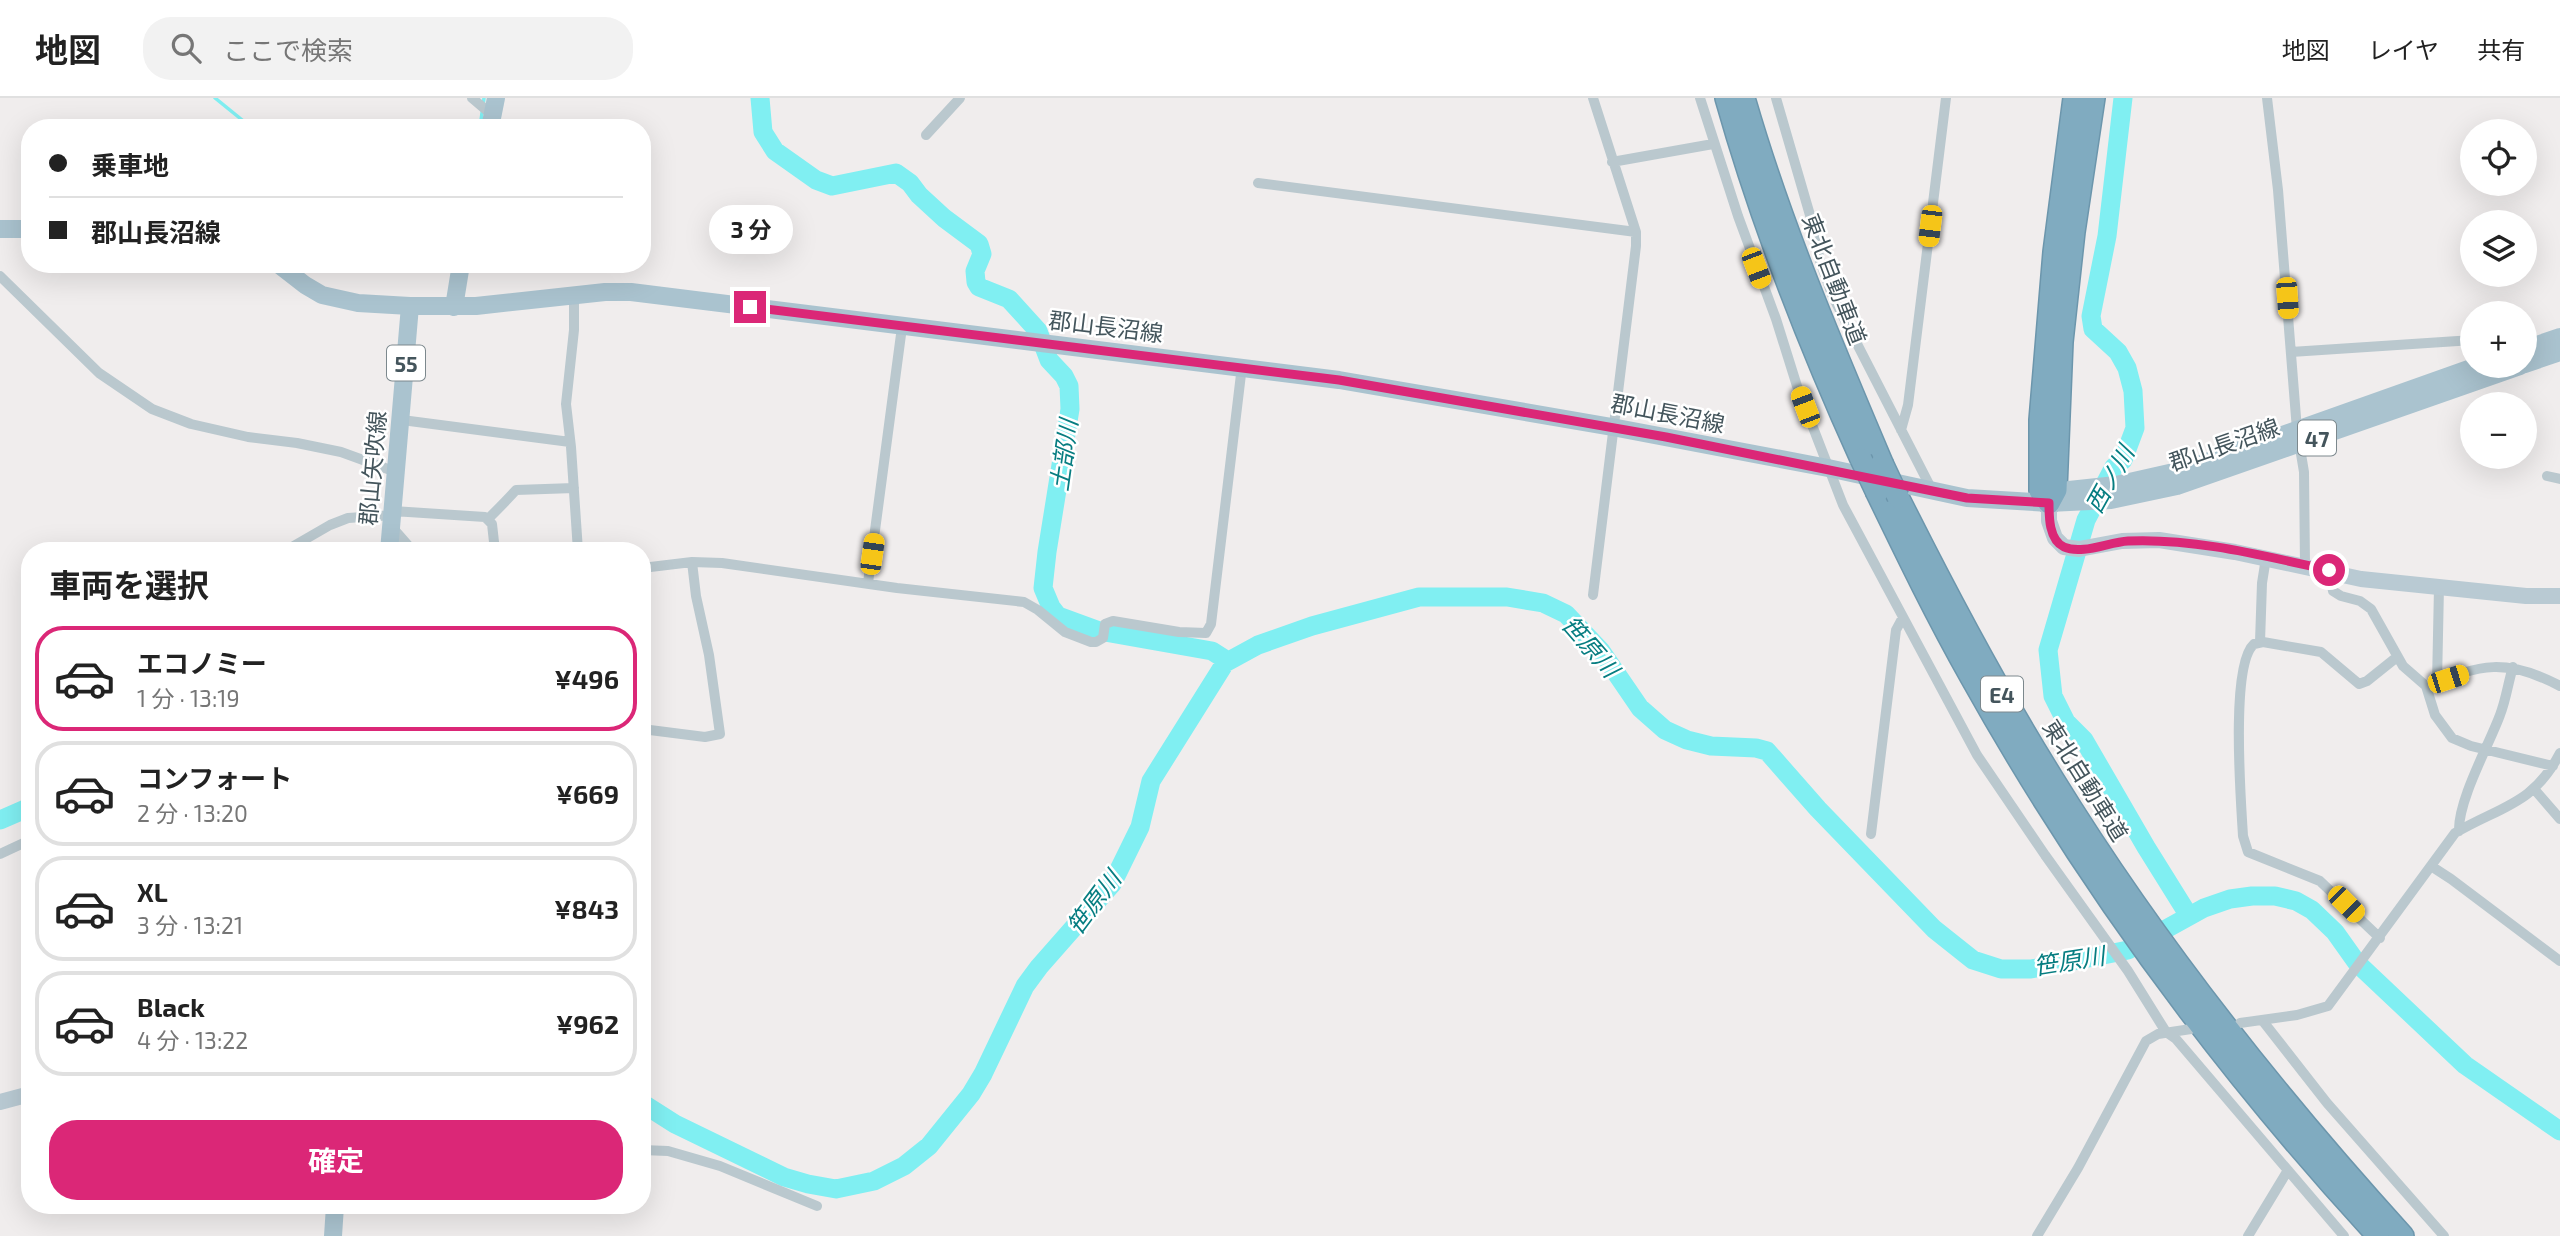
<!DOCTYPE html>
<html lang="ja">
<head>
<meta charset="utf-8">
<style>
	:root { --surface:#fff; --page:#f2f2f2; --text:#222; --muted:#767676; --line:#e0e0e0; --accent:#db2777 }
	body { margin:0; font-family:"Exo 2","Noto Sans JP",sans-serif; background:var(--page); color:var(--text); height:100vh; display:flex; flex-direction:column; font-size:26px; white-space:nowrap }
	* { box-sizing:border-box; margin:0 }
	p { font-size:23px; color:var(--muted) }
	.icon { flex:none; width:38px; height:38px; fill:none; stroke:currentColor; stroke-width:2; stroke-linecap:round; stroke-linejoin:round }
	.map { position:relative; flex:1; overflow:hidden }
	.sheet { position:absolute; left:21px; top:444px; width:630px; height:672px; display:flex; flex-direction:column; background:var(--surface); border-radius:28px; box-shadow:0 7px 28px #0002 }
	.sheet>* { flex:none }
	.banner { position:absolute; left:21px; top:21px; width:630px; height:154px; border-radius:28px; box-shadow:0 7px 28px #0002; display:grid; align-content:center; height:154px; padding:0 28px; background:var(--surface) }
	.buttons { position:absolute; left:2460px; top:21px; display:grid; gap:14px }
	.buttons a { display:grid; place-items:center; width:77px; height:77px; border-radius:50%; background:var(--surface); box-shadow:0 7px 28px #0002; font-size:35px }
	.end { position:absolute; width:32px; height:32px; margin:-16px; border:9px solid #db2777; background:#fff; box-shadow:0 0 0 4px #fff }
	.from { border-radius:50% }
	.bubble { position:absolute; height:49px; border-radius:24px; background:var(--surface); box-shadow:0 7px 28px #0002; font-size:23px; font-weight:700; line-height:49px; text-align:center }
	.car { position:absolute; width:21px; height:42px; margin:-21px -10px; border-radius:9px; box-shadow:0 0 5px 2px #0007; background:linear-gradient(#f5c518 24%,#345 0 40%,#f5c518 0 76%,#345 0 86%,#f5c518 0) }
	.banner b { display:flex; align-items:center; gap:24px; height:66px; font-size:26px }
	.banner b+b { border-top:2px solid var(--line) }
	.banner i { width:18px; height:18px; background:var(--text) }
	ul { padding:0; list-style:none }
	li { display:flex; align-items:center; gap:21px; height:105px; margin:0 14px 10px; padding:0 14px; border:4px solid var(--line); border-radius:28px }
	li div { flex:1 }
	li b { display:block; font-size:26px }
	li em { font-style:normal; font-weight:700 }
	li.current { border-color:var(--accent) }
	li>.icon { width:63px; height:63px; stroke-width:1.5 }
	h2 { padding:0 28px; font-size:32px; line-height:84px }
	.button { display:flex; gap:14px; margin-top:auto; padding:14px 28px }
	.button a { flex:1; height:80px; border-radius:28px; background:var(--accent); color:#fff; font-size:28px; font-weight:700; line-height:80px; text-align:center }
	header { display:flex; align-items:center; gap:42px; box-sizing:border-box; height:98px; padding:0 35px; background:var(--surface); border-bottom:2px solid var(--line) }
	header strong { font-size:33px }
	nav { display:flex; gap:38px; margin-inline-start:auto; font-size:24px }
	.search { width:490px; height:63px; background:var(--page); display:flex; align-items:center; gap:18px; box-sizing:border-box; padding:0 24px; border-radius:28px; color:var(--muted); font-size:26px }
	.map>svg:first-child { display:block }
</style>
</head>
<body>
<header>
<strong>地図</strong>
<div class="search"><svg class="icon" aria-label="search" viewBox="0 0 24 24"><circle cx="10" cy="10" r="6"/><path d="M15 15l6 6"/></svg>ここで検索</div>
<nav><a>地図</a><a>レイヤ</a><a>共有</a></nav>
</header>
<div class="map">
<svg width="2560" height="1138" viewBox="0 0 2560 1138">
	<rect width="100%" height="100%" fill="#f0eded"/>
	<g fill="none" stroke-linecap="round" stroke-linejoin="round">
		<!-- stream -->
		<path stroke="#80eff2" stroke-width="3.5" d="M215,0L252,30
			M393,30L401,23L431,30
			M480,30L484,0"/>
		<!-- river -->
		<path stroke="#80eff2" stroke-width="19" d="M760,0L763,34L775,53L816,82L832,88L896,75L910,85L919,97L944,120L979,146L982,156L975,173L976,184L979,189L1009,201L1038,233L1049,262L1064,278L1069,288L1070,311L1047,454L1043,490L1051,509L1058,518L1099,533L1212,553L1223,560L1225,565
			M2123,0L2107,138L2091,218L2093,231L2118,254L2127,270L2133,293L2135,330L2123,362L2114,369L2086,422L2048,552L2053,598L2066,624L2084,642L2146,749L2189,818
			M0,722L30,709
			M642,1005L675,1026L784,1079L808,1086L836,1091L874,1083L904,1068L929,1048L971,996L983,976L1025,888L1039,869L1112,786L1140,729L1151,683L1225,565L1258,547L1312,528L1419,499H1507L1543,505L1566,516L1601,553L1640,610L1665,632L1687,642L1711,648L1756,650L1767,653L1818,711L1934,831L1973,862L2001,871H2031L2064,865L2128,852L2204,810L2230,801L2252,798H2275L2296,803L2312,812L2335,834L2357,865L2465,967L2560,1033"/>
		<!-- highway casing -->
		<g stroke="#6c96ac" stroke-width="24">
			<path id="highway" d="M1726,0C1761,124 1808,244 1861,361
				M1744,0C1780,125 1831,245 1882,365
				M2074,0L2054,154L2040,322V393L2049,405L2056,392L2062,244L2074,134L2094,0
				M1877,395C1907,457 1937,519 1971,579C2083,780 2222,969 2378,1138
				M1898,399C1946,495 1996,590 2053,681C2154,845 2274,996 2403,1138"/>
		</g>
		<!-- street -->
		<path stroke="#bac8ce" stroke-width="10" d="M472,0L492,17
			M1593,0L1636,134V148L1593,497
			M1700,0L1738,118L1776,221L1797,288L1843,407L1977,657L2045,757L2128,873L2166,934L2176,941L2344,1138
			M1776,0L1812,124L1820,163L1833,199L1932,392
			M2267,0L2278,92L2297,332L2304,374L2305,467
			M926,37L960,0
			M1612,64L1713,46
			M1258,85L1636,134
			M0,178L99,275L152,311L191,326L248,339L297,345L341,354L396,374
			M574,198V232L566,306L571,349L578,453
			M2291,254L2473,242
			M402,322L570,344
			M1901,332L1908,307L1946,0
			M2547,378L2560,381
			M393,413L485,419L492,426L495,453
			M488,421C498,411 507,402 516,392L574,390
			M392,429L413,453
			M285,453L330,427L348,420L393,417
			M642,470L692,464L722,465L897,490L1024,504L1038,512L1065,534L1091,544H1096L1103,540L1105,526L1113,523L1179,534L1206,535L1211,526L1242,268
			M2329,472L2333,493L2341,498L2360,503L2371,511L2403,568L2426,588L2435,617L2452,640L2471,648L2553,668
			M868,485L902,229
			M2260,544L2262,485L2266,460
			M2437,585L2439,489
			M2427,590C2478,564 2509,561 2560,588
			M642,631L705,639L720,636L709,557L696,498L692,464
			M2535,692L2560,721
			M2459,733C2458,702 2489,647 2500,617C2506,602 2508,585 2513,569
			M1871,736L1896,532L1903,519
			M0,756L30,742
			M2431,768L2451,781L2560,863
			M2380,840L2320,783L2248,754L2243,738C2241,703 2230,567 2254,546L2263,544L2321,554L2359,586L2367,583L2397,559
			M2262,922L2327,1005L2444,1138
			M2240,925L2297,917L2328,908L2455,735C2501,708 2533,707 2560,655
			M642,1052L668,1053L720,1068L817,1108
			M2037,1138L2078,1070L2146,943L2158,936L2191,931
			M2248,1138L2288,1072"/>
		<!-- secondary -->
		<path stroke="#b9cad3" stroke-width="16" d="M2049,405V423L2055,440L2064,449L2079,451L2122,443L2159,442L2235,454L2361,481L2526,498H2560
			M0,1004L30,996"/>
		<!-- primary -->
		<path stroke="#aac3cf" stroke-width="18" d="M490,30L496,0
			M0,131H30
			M278,166L305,187L322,197L358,205L410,208H476L605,194H631L1339,282L1612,329L1828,370L1967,400L2049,405L2111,402L2177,388L2520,268
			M454,209L461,166
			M2525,251L2560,239
			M2525,266L2560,254
			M2069,392L2116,387L2187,371L2477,268
			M389,453L410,208
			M333,1138L335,1108"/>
		<!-- highway -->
		<use href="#highway" stroke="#80abc0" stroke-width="21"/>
		<!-- highway-bridge casing -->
		<g stroke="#6c96ac" stroke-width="24" stroke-linecap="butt">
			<path id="highway-bridge" d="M1861,361L1877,395
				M1882,365L1898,399"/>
		</g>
		<!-- highway-bridge -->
		<use href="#highway-bridge" stroke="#80abc0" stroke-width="21"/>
	</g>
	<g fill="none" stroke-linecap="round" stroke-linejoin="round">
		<!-- route -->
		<path stroke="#db2777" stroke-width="9" d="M750,209L1339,282L1666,339L1967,400L2049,405C2049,419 2049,442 2064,449C2082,457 2109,444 2128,443C2195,440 2264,458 2329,472"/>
	</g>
	<g text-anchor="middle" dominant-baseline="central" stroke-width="5" stroke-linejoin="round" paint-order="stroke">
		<!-- shield labels -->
		<g fill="#fff" stroke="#7c888d" stroke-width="2">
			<rect x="387" y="247.5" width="38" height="35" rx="5"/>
			<rect x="2298" y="322.5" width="38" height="35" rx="5"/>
			<rect x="1981" y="578.5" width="42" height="35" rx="5"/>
		</g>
		<g font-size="21" font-weight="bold" fill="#44555c">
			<text x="406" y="265">55</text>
			<text x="2317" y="340">47</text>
			<text x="2002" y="596">E4</text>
		</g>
		<!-- street labels -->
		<g font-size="23" fill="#44555c" stroke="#fff">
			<text transform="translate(1835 181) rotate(69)">東北自動車道</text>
			<text transform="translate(1106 228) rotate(7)">郡山長沼線</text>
			<text transform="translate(1668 315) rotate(11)">郡山長沼線</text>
			<text transform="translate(2224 346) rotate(-19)">郡山長沼線</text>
			<text transform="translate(372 370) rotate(-85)">郡山矢吹線</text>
			<text transform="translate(2086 682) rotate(58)">東北自動車道</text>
		</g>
		<!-- water labels -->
		<g font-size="24" font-style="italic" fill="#067d81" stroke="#fff">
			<text transform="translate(1063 357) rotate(-82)">土部川</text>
			<text transform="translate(2109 381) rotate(-61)">西ノ川</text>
			<text transform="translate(1591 548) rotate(49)">笹原川</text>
			<text transform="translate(1093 804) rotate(-53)">笹原川</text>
			<text transform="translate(2069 862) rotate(-9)">笹原川</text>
		</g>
	</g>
</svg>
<div class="buttons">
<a><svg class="icon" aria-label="locate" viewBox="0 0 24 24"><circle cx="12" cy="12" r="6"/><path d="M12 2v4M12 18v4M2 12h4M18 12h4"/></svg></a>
<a><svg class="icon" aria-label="layers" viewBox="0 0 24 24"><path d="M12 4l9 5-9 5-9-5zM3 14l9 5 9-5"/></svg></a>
<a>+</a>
<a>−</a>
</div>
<i class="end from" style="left:2329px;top:472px"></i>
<i class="end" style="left:750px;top:209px"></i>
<div class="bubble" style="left:709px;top:107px;width:84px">3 分</div>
<i class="car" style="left:1930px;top:128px;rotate:187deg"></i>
<i class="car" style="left:1756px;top:170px;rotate:159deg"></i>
<i class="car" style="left:2287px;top:200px;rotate:176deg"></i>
<i class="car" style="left:1805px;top:309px;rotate:339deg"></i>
<i class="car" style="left:872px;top:456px;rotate:8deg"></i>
<i class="car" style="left:2448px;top:581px;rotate:72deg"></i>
<i class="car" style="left:2346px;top:806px;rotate:135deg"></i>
<div class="banner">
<b><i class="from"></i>乗車地</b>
<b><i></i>郡山長沼線</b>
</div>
<section class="sheet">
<h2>車両を選択</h2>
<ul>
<li class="current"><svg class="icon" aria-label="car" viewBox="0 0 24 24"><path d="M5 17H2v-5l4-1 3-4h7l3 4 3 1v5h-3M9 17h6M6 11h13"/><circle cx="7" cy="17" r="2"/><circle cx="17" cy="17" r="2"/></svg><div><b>エコノミー</b><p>1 分 · 13:19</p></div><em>¥496</em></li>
<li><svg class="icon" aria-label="car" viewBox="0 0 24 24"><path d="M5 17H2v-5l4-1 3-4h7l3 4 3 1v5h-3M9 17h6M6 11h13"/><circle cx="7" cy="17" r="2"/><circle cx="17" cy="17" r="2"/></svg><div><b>コンフォート</b><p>2 分 · 13:20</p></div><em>¥669</em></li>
<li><svg class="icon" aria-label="car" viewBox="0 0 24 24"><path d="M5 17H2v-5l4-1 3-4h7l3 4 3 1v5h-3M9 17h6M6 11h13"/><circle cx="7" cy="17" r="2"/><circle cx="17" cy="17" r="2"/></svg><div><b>XL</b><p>3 分 · 13:21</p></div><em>¥843</em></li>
<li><svg class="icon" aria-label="car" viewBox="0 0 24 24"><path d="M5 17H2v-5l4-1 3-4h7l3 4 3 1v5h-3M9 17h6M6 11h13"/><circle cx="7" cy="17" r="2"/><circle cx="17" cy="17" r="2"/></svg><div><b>Black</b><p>4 分 · 13:22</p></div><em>¥962</em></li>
</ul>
<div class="button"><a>確定</a></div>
</section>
</div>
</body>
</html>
